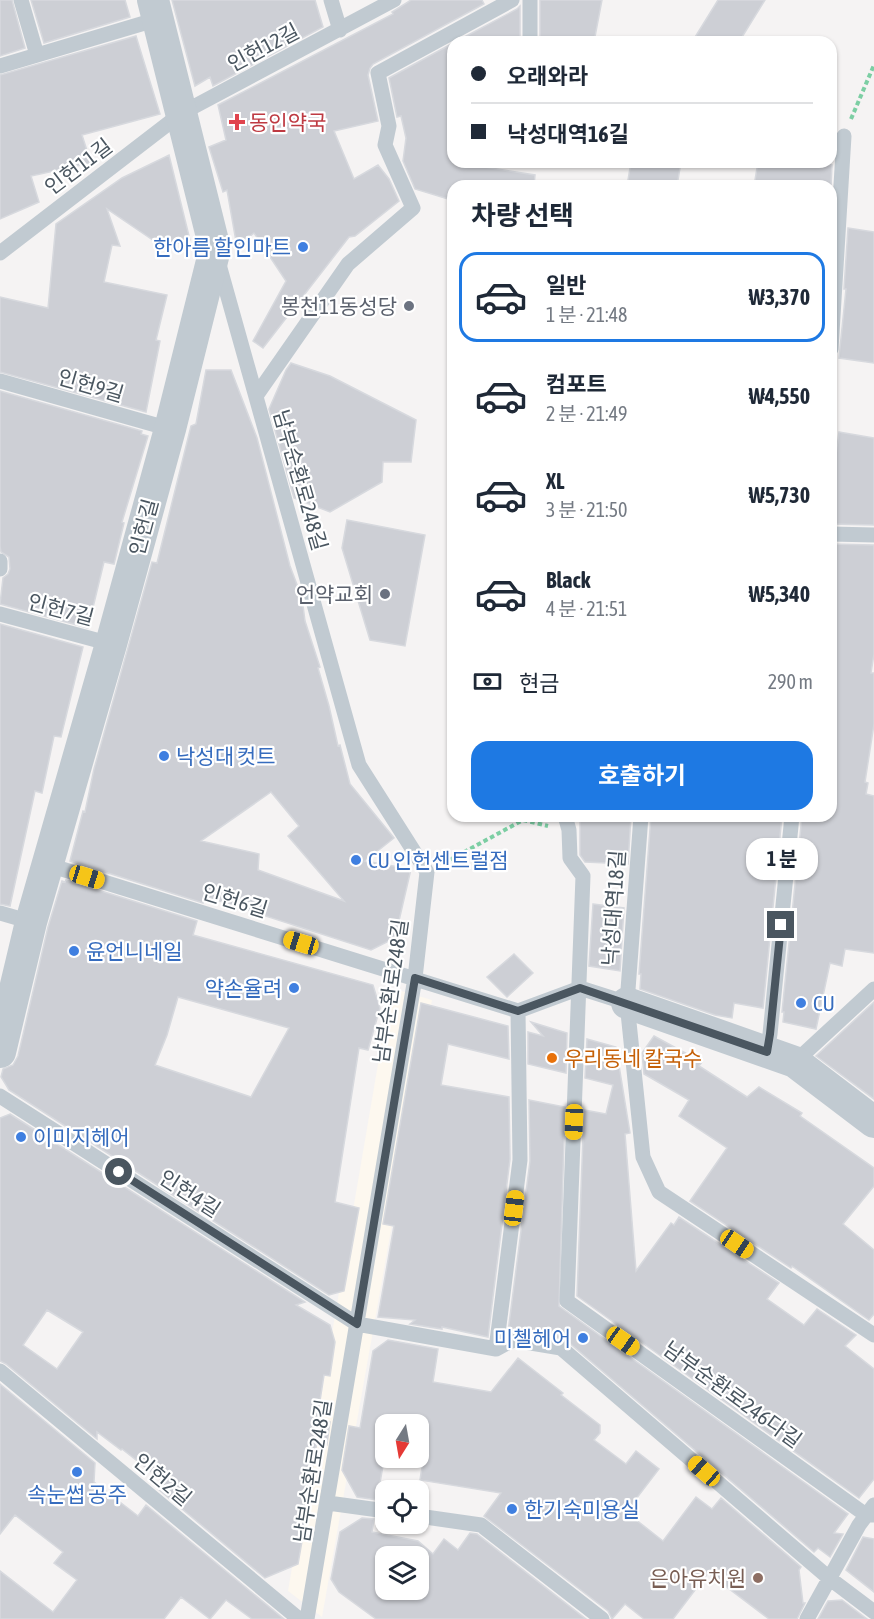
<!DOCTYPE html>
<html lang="ko">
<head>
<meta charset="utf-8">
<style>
	:root { --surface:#fff; --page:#f6f6f7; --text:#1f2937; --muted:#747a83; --line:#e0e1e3; --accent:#1e79e3 }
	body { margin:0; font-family:"Asap Condensed","Noto Sans KR",sans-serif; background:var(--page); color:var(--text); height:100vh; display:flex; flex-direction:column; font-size:22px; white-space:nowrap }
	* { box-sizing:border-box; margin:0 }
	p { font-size:20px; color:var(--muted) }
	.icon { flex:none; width:33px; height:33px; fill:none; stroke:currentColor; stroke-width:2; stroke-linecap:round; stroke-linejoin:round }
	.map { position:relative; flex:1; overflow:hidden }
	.details { position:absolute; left:447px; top:180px; width:390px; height:642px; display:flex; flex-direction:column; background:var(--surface); border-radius:18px; box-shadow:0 2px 4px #0004 }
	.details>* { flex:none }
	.hud { position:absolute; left:447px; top:36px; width:390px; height:132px; border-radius:18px; box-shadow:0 2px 4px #0004; display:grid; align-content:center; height:132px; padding:0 24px; background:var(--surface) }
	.needle { width:39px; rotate:191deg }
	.tools { position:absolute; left:375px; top:1414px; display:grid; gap:12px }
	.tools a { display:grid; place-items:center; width:54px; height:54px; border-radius:12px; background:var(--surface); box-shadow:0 2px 4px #0004; font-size:30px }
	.end { position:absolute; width:27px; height:27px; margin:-14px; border:8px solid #4a5660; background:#fff; box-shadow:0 0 0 3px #fff }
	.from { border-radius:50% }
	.bubble { position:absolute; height:42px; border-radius:18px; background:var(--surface); box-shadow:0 2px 4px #0004; font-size:20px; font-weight:700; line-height:42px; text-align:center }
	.car { position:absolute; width:18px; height:36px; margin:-18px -9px; border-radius:8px; box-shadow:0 0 4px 2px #0007; background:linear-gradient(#f5c518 24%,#345 0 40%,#f5c518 0 76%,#345 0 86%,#f5c518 0) }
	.hud b { display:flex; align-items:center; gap:21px; height:57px; font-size:22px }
	.hud b+b { border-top:2px solid var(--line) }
	.hud i { width:15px; height:15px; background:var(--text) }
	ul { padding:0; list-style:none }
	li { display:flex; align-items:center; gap:18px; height:90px; margin:0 12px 9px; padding:0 12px; border:3px solid transparent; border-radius:18px }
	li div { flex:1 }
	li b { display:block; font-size:22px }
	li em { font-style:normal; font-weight:700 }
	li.active { border-color:var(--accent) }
	li>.icon { width:54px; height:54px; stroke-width:1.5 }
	h2 { padding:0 24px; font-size:27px; line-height:72px }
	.pay { display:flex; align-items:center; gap:15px; height:66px; padding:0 24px; font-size:22px }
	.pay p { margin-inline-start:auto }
	.primary-button { display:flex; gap:12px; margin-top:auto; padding:12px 24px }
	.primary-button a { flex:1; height:69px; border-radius:18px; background:var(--accent); color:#fff; font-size:24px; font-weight:700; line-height:69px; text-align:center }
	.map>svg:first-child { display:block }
</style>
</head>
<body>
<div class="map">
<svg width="874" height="1619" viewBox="0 0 874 1619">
	<rect width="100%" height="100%" fill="#f5f3f3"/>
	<!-- commercial -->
	<path fill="#fdf8ef" d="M391,988L432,1000L322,1617L288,1591Z"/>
	<!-- building -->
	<path fill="#cdcfd5" stroke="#d7d9de" stroke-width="1.5" fill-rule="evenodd" d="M0,0H12L25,48L0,56Z
		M31,0H125L130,17L44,43Z
		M172,0H315L323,27L213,86L210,77L195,86Z
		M411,0H482L484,4L373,64L370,68L368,75L378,121L334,131L354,179L378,165L389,179L399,201L355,236L349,237L263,348L253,341L286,281L254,233L237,247L227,190L223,192L209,147L226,140L218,105L393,14L392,12Z
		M540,0H602L594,42H540Z
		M718,0H765L739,42H692Z
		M520,6V42H455L517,9Z
		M136,36L160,114L82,135L91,163L31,176L39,202L0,219V75Z
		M453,43V162L535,175L534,186H453V198L448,197V199L415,189L403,161L406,138L401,116L397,117L389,78Z
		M169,155L190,240L163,247L107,209L120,246L112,245L104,282L167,295L156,340L160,341L146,412L0,372V297L48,308L56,224L122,178Z
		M631,162H681L677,186H627Z
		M758,162H813L832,165L831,186H754Z
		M848,228L874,232V363L839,358L846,289H844Z
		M291,363L330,376L416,420L411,462H383L382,482L330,512L294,498L269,409L286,370Z
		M206,370H231L257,438L290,566L302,598L305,621L320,667L318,668L329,706L338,746L340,745L350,784L394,838L365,861L411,869L395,938L371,950L204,896L203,903L70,861L83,811L85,812L94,769L152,562L157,563L191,426L196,424ZM271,792L299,826L288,836L344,901L258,870L259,854L201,841Z
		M0,391L142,431L141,434L148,436L122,522L124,523L114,564L104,562L88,628L0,604L3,578L8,574L10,569L9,557L1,552L0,546Z
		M839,432L874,438V525L831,524L833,477Z
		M347,520L425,535L405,646L370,640L342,548Z
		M831,544L874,545V654L871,673H874V724L865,782L868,783L866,794L874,796V953L845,949L842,966L830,963L816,1029L783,1022L784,1012H782L802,816H831Z
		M0,624L83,647L61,737L54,736L42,793L35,791L10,906L0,904Z
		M580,816H631L628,864L585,862L580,855Z
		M651,816H782L763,1008L734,1003L732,1018L715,1015L640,989L641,974H639Z
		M66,880L197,921L193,935L373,985L380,1008L368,1050L359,1048L335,1202L359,1208L344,1291L329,1295L9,1090L1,1077L3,1069L13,1065L18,1056L48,927L62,881L65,882ZM178,997L289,1028L251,1097L155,1065L167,1035Z
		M593,904L624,908L620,971L589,966Z
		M514,954L533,973L507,997L487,977Z
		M874,1002V1099L816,1056Z
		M421,1003L508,1026L509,1059L448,1044L441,1085L509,1097L510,1159L488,1337L442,1327V1329L410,1324L415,1320L378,1317L394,1226L383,1224Z
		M531,1022L567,1033L566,1073L528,1064V1032L543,1036Z
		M654,1036L702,1062L699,1066L747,1097L759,1087L802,1113L800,1116L874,1168V1186L843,1224L874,1250V1314L869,1320L792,1266L791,1268L690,1201L727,1148L679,1116L689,1100L644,1074L642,1053Z
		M587,1039L616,1047L630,1133L625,1134L636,1271L671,1223L674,1225L679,1217L779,1283L767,1299L804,1325L817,1309L856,1335L845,1346L874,1369V1479L859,1498L577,1296L584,1110L606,1114L613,1085L585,1078Z
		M529,1100L565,1107L559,1306L848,1514L834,1533L843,1534L830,1557L818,1548L814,1552L567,1341L515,1330L508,1332L530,1161Z
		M10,1114L305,1302L296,1305L330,1325L335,1342L330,1376L324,1375L317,1420L330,1422L327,1444L319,1431L306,1503L308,1507L298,1564L265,1578L158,1489L164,1482L122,1449L121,1450L97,1432V1439L6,1364L0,1361V1118ZM47,1310L83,1332L57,1369L23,1345Z
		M388,1340L438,1349L433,1382L491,1392L518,1358L563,1393L561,1395L600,1425V1433L594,1440L626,1464L636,1451L659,1469L626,1512L663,1541L696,1497L712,1509L721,1498L801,1567L799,1570L803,1603H805L797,1619H769L708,1573L673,1619H644L625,1604L612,1619L608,1611L484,1516L501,1493L420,1480L422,1467L384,1460L377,1500L357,1497L342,1470L349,1426L360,1428L373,1351ZM386,1425H418V1458H386Z
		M0,1384L95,1463L94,1482L138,1516L146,1505L284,1619H252L226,1600L210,1619L181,1597L164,1619H0V1571L53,1612L77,1580L54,1563L63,1552L15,1515L0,1534Z
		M362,1518L374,1519L372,1532L418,1541L433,1554L444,1539L458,1550L470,1533L477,1534L586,1619H376L339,1592L331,1579L340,1532ZM386,1557H418V1590H386Z
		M863,1537L874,1539V1592L846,1570Z
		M842,1600L867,1619H818L828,1601Z"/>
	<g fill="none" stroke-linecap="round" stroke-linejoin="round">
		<!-- path -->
		<path stroke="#7ccea3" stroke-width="4" stroke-dasharray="4.5 3" stroke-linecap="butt" d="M851,119L874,65
			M444,863L523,820L548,826"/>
		<!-- lane -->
		<path stroke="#c1cad1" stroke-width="15" d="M21,0L37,55
			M331,0L340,30
			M530,0V41
			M0,66L158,19
			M0,253L182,113L394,0
			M218,261L359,765L427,872L415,978L307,1619
			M831,349L844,136
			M0,381L170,429
			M256,396L348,264L413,208L385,145L389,126L378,73L512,0
			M831,534L874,535
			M0,561V569
			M0,614L111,644
			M565,816L569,830L570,858L583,876L567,1301L866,1515H874
			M641,816L627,1003L643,1157L659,1192L874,1335
			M49,865L518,1011L580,988L627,1003
			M0,913L31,922
			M767,1052L770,1034L792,816
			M795,1062L874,989
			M0,1096L357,1324L496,1349L513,1340L561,1348L829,1578L874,1612
			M496,1349L520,1160L518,1011
			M0,1371L299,1619
			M328,1503L386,1511
			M418,1516L481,1525L602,1619
			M807,1619L859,1525L874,1505"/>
		<!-- street -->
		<path stroke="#c1cad1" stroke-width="32" d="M627,1003L795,1062L874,1122
			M0,1052L31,922L111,644L170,429L215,249L153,0"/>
	</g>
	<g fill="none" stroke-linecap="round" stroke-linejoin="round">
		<!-- route -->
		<path stroke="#4a5660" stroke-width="8" d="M119,1172L357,1324L415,978L518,1011L580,988L767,1052L770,1034L781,925"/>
	</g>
	<!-- markers -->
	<path fill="#e0444e" stroke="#fff" stroke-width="2" d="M234 113h6v6h6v6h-6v6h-6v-6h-6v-6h6z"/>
	<g fill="#3f7fe0" stroke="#fff" stroke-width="2">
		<circle cx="303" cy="247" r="6"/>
		<circle cx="164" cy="756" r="6"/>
		<circle cx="356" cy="860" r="6"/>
		<circle cx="74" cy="951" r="6"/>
		<circle cx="294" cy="988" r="6"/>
		<circle cx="801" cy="1003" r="6"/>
		<circle cx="21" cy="1137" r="6"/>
		<circle cx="583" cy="1338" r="6"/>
		<circle cx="77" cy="1472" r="6"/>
		<circle cx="512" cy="1509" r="6"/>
	</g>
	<g fill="#6b7280" stroke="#fff" stroke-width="2">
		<circle cx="409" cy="306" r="6"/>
		<circle cx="385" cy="594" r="6"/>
	</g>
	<circle fill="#e8710a" stroke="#fff" stroke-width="2" cx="552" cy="1058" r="6"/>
	<circle fill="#8d6e63" stroke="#fff" stroke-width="2" cx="758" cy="1578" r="6"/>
	<g text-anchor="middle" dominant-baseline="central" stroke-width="4.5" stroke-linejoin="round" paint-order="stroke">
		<!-- street labels -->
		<g font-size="21" fill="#4a5660" stroke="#fff">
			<text transform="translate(263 47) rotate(-28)">인헌12길</text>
			<text transform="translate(78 166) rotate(-37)">인헌11길</text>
			<text transform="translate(91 385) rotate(16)">인헌9길</text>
			<text transform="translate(301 480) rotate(74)">남부순환로248길</text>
			<text transform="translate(143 527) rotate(-75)">인헌길</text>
			<text transform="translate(61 609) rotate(15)">인헌7길</text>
			<text transform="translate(235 900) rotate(17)">인헌6길</text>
			<text transform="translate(613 908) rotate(-86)">낙성대역18길</text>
			<text transform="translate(390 991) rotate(-82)">남부순환로248길</text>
			<text transform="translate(190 1193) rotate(33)">인헌4길</text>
			<text transform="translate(733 1394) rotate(36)">남부순환로246다길</text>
			<text transform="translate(312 1471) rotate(-81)">남부순환로248길</text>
			<text transform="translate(163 1479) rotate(40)">인헌2길</text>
		</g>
		<!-- health labels -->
		<g font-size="21" fill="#be3a42" stroke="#fff" text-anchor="start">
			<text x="249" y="122">동인약국</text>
		</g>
		<!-- shop labels -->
		<g font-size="21" fill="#366cbe" stroke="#fff" text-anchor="start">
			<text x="291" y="247" text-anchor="end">한아름 할인마트</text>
			<text x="176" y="756">낙성대 컷트</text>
			<text x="368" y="860">CU 인헌센트럴점</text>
			<text x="86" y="951">윤언니네일</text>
			<text x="282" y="988" text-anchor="end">약손율려</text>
			<text x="813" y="1003">CU</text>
			<text x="33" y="1137">이미지헤어</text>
			<text x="571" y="1338" text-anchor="end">미첼헤어</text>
			<text x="77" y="1494" text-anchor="middle">속눈썹 공주</text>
			<text x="524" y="1509">한기숙미용실</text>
		</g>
		<!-- worship labels -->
		<g font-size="21" fill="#5b616d" stroke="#fff" text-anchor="end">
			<text x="397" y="306">봉천11동성당</text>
			<text x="373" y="594">언약교회</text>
		</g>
		<!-- food labels -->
		<g font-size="21" fill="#c56008" stroke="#fff" text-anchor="start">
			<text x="564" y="1058">우리동네 칼국수</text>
		</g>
		<!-- education labels -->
		<g font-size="21" fill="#785e54" stroke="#fff" text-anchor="end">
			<text x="746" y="1578">은아유치원</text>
		</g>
	</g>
</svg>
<div class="tools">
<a><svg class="needle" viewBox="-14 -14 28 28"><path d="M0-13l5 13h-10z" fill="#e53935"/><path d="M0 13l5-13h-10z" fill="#747a83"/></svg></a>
<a><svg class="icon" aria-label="locate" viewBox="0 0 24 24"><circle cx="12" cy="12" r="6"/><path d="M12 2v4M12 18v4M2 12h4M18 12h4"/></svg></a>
<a><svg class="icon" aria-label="layers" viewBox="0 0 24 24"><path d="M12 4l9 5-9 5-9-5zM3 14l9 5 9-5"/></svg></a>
</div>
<i class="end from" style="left:119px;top:1172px"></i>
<i class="end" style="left:781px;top:925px"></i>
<div class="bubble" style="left:746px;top:838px;width:72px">1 분</div>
<i class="car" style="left:87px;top:877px;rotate:107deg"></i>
<i class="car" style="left:301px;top:943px;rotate:287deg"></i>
<i class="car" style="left:574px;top:1122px;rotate:182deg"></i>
<i class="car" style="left:514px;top:1208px;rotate:7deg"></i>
<i class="car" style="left:737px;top:1244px;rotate:124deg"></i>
<i class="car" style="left:623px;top:1341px;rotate:125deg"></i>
<i class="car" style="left:704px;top:1471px;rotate:311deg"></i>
<div class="hud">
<b><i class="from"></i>오래와라</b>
<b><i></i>낙성대역16길</b>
</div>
<section class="details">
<h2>차량 선택</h2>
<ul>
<li class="active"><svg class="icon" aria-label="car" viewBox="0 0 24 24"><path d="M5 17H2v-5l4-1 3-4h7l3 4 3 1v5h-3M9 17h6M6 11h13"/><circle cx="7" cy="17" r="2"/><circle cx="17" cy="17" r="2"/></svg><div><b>일반</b><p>1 분 · 21:48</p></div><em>₩3,370</em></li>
<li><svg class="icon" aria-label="car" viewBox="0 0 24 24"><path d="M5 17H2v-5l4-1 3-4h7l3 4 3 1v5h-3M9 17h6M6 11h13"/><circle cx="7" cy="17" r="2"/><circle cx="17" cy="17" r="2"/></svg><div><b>컴포트</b><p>2 분 · 21:49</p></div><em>₩4,550</em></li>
<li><svg class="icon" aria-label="car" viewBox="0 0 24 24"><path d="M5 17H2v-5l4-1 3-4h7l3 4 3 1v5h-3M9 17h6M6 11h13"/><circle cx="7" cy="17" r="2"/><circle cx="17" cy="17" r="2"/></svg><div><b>XL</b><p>3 분 · 21:50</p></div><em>₩5,730</em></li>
<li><svg class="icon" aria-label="car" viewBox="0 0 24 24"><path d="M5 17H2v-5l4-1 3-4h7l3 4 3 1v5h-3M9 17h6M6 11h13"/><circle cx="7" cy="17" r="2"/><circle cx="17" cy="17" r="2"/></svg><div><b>Black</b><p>4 분 · 21:51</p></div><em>₩5,340</em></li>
</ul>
<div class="pay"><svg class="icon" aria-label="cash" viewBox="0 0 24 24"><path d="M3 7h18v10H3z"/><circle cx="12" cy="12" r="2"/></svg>현금<p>290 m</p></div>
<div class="primary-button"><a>호출하기</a></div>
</section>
</div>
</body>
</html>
